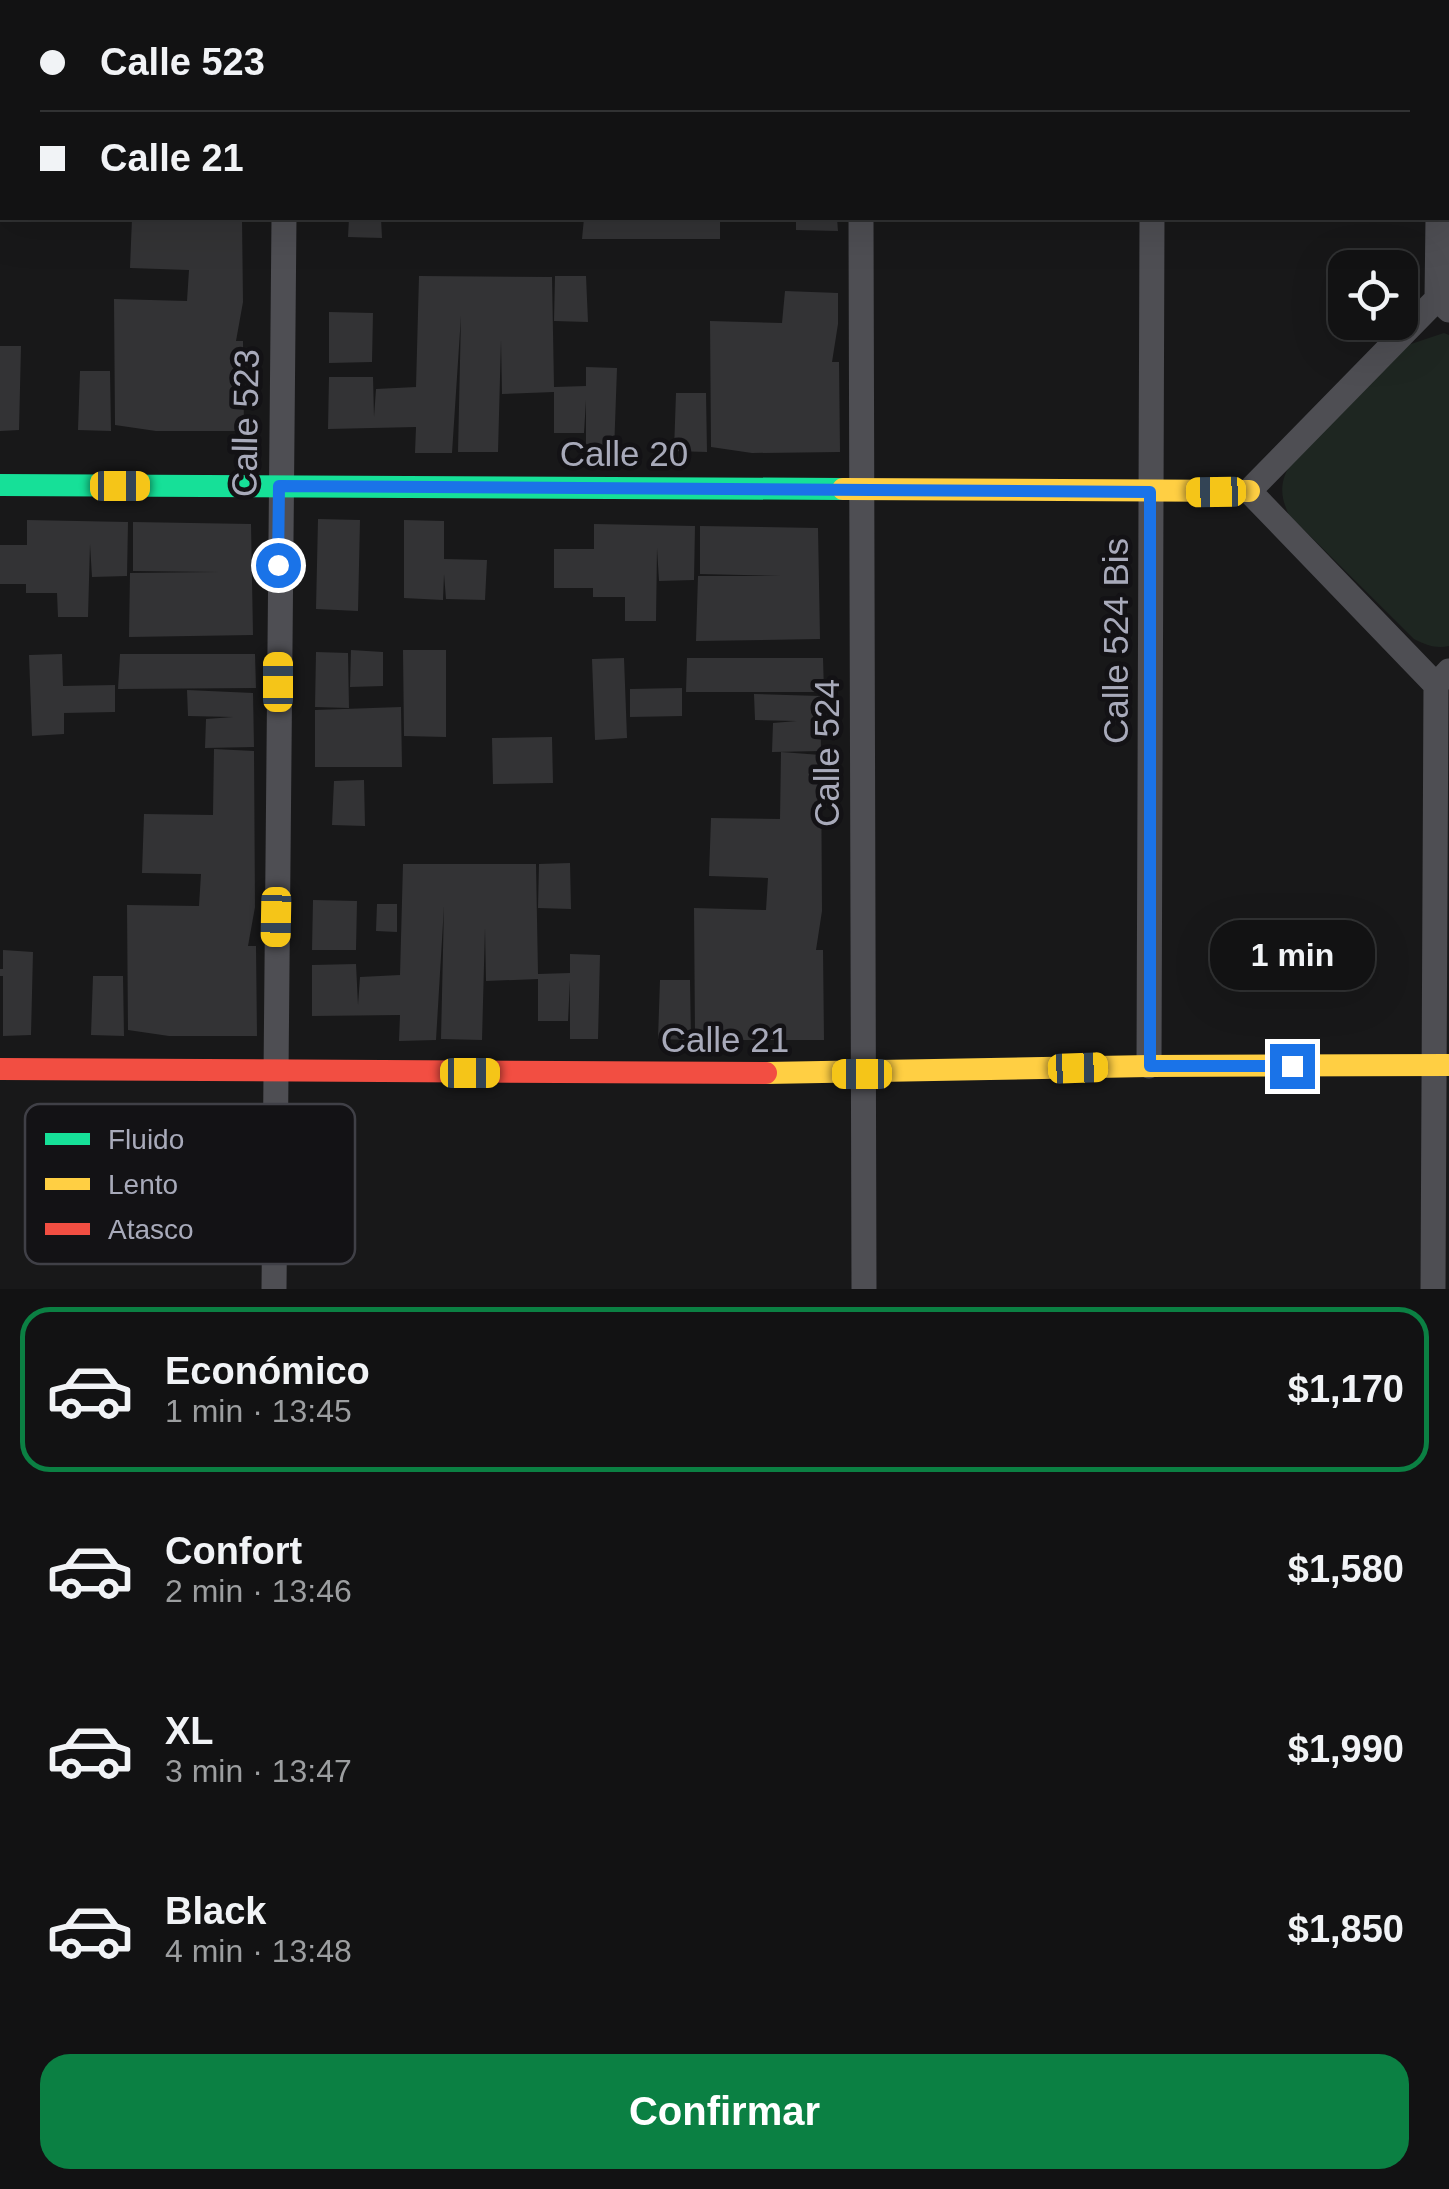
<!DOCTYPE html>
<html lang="es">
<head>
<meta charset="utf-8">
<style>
	:root { --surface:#121213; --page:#1b1b1c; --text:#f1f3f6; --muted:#9c9ea0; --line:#313233; --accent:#0b8043 }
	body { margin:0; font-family:Helvetica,sans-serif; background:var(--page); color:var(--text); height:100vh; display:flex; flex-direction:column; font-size:38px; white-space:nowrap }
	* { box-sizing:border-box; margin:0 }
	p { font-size:32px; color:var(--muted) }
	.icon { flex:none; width:55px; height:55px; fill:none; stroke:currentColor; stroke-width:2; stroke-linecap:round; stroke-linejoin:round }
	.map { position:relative; height:1289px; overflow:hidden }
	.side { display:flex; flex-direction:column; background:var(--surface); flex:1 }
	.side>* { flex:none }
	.hud { position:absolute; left:0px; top:0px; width:1450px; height:220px; box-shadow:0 10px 40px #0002,0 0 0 2px var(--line); display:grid; align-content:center; height:220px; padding:0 40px; background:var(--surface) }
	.controls { position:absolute; left:1328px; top:250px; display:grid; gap:20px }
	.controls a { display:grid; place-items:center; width:90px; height:90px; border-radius:20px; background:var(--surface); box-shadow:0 10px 40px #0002,0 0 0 2px var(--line); font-size:50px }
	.end { position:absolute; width:45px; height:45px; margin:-22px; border:12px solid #1a73e8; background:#fff; box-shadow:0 0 0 5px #fff }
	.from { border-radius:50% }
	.bubble { position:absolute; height:70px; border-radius:30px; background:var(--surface); box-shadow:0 10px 40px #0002,0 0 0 2px var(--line); font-size:32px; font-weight:700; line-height:70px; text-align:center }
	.car { position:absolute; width:30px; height:60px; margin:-30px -15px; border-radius:12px; box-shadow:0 0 8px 2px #0007; background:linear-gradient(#f5c518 24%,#345 0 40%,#f5c518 0 76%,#345 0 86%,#f5c518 0) }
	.hud b { display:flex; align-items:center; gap:35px; height:95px; font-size:38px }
	.hud b+b { border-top:2px solid var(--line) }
	.hud i { width:25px; height:25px; background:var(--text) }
	ul { padding:18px 0 0; list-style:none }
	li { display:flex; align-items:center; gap:30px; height:165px; margin:0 20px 15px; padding:0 20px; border:5px solid transparent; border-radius:30px }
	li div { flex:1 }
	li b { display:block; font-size:38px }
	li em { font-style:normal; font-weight:700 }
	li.active { border-color:var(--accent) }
	li>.icon { width:90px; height:90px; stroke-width:1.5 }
	.primary-button { display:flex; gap:20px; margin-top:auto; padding:20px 40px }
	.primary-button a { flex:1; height:115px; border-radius:30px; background:var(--accent); color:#fff; font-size:40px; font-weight:700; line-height:115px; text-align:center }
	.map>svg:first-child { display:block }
</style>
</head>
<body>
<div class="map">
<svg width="1449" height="1289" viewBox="0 0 1449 1289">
	<rect width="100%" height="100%" fill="#181819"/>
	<!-- green -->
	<path fill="#1e2621" d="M1444,333L1449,335V646C1436,649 1426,645 1414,639L1289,515C1279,494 1280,481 1292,461L1408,345Z"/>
	<!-- building -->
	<path fill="#333335" d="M132,218H242L243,302L236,341H243L244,431H156L115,425L114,299L187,301L189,270L130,268Z
		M349,218H381L382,238L348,237Z
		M584,218H720V239H582Z
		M796,218H837L838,231L796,230Z
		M419,276L552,277L554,387L586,386V367L617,368L614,452H586V400L584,433H554V392L502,394L501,340L498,452H458L461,316L452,453H415L416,427L328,429L329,377H373L374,417L376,389L416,387Z
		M555,276H586L588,322L554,321Z
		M785,291L838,293V324L832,362H839L840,452L752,453L711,447L710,321L782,323Z
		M329,312L373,313L372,362L329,363Z
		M0,346H21L19,430L0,431Z
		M80,371H110L111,431L78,430Z
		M676,393H706L707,452L674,451Z
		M318,519L360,520L358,611L316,609Z
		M27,520L128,522L127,576L92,577L90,544L88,617H58L57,593H26V584H0V545H27Z
		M404,520L444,521V559L487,560L485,600L446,599L444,574L443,600L404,598Z
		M133,522L251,524L253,635L129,637L130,573L218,572L133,571Z
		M594,524L695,526L694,580L659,581L657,548L656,621H625V597H593V588H554V549H594Z
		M700,526L818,528L820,639L696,641L698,576H781L700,574Z
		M351,650L383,652V686L350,687Z
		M403,650H446V737L404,736Z
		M316,652L348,653L349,708L315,707Z
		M62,654L63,686L115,685V712L64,713V734L32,736L29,655Z
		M120,654H255L256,688L118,689Z
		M624,658L627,738L595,740L592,659Z
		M687,658H823L824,692H686Z
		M682,688V716L630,717V689Z
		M187,690L253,693L254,747L205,748L206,719L233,717L188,716Z
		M754,694L820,696L821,751L772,752L773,723L797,721L755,720Z
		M401,707L402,767H315V710Z
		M552,737L553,783L493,784L492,738Z
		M214,749L254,751L255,907L248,946H256L257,1036H169L128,1030L127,905L199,906L201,874L142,873L144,814L213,815Z
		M781,752L821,755L822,911L816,950H823L824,1040H736L695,1034L694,908L766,910L768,878L709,876L711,818L780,819Z
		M364,780L365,826L332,825L334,781Z
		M570,863L571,909L538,908L539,864Z
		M403,864H536L538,974L570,973V954L600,955L598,1039H570V980L568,1021H538V979L486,981L485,928L482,1040L441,1039L444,906L436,1040L399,1041L400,1015L312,1016V965L356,964L358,1005L360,977L400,975Z
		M313,900L357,901L356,950H312Z
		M377,904H397V932L376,931Z
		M3,950L33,952L31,1035L3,1036V976H0V969H3Z
		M93,976H123L124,1036L91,1035Z
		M660,980H690L691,1040L658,1039Z"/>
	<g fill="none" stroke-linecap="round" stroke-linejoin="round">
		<!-- street -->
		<path stroke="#4e4e53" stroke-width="25" d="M861,0V2
			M287,2V0
			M1153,2V0
			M1439,2V0
			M861,218L864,1289
			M1437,299L1438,218
			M1449,310L1437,299L1249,491L1436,685L1449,671
			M1149,1066L1152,218
			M274,1289L284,218
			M1433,1289L1436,685"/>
		<!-- fast -->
		<path stroke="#16e098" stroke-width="22" d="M0,485L843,489"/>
		<!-- slow -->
		<path stroke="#ffcf43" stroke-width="22" d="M843,489L1249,491
			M766,1073L1149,1066L1449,1065"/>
		<!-- jam -->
		<path stroke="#f24e42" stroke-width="22" d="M0,1069L766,1073"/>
	</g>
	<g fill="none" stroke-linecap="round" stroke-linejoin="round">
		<!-- route -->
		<path stroke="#1a73e8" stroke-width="12" d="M278,565L279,486L1150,492V1066H1292"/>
	</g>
	<g text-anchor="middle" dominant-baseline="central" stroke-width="9" stroke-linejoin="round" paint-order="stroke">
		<!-- street labels -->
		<g font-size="35" fill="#a8aaba" stroke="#131215">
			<text transform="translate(245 423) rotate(-89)">Calle 523</text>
			<text x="624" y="453">Calle 20</text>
			<text transform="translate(1115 641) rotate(-90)">Calle 524 Bis</text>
			<text transform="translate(826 753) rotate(-90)">Calle 524</text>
			<text x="725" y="1039">Calle 21</text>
		</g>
	</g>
	<!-- legend -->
	<rect x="25" y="1104" width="330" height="160" rx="15" fill="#131215" stroke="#404047" stroke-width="2.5"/>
	<rect x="45" y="1133" width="45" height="12" fill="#16e098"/>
	<rect x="45" y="1178" width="45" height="12" fill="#ffcf43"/>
	<rect x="45" y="1223" width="45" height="12" fill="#f24e42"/>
	<g font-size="28" fill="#a8aaba">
		<text x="108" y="1149">Fluido</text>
		<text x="108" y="1194">Lento</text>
		<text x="108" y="1239">Atasco</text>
	</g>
</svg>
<div class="controls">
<a><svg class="icon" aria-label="locate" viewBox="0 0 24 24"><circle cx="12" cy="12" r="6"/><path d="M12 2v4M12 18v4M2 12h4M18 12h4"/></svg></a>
</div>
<i class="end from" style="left:278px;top:565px"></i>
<i class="end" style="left:1292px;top:1066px"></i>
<div class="bubble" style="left:1210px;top:920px;width:165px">1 min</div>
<i class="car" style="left:120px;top:486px;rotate:90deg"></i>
<i class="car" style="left:1216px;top:492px;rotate:269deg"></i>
<i class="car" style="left:278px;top:682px;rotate:0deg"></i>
<i class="car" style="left:276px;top:917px;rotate:181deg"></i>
<i class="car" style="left:1078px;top:1068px;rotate:88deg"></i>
<i class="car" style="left:470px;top:1073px;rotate:90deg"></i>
<i class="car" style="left:862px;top:1074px;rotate:270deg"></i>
<div class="hud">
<b><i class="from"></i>Calle 523</b>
<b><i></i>Calle 21</b>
</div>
</div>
<section class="side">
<ul>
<li class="active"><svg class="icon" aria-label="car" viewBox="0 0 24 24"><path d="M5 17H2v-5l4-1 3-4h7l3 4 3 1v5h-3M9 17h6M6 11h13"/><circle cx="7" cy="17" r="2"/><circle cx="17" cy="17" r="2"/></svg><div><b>Económico</b><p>1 min · 13:45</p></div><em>$1,170</em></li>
<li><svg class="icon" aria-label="car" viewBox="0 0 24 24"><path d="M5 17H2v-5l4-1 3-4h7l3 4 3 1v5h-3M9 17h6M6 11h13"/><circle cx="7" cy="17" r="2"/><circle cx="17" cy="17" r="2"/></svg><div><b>Confort</b><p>2 min · 13:46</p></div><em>$1,580</em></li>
<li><svg class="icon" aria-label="car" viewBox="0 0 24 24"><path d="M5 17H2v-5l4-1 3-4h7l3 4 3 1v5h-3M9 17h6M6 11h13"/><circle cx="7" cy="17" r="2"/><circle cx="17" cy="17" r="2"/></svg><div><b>XL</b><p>3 min · 13:47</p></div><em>$1,990</em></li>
<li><svg class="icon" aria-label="car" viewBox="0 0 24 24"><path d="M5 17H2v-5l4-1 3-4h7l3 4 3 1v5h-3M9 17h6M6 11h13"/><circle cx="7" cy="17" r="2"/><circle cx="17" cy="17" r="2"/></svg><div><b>Black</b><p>4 min · 13:48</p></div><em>$1,850</em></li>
</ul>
<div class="primary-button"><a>Confirmar</a></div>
</section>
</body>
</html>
